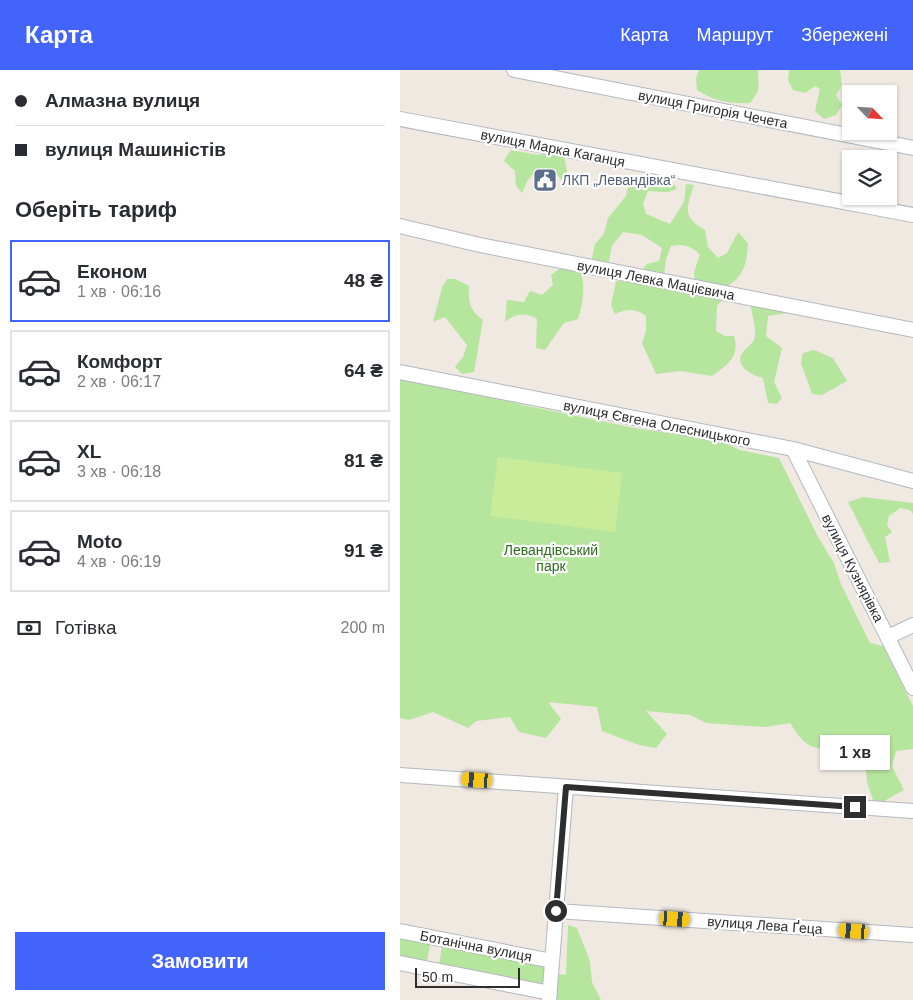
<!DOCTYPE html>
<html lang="uk">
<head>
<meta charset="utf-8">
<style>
	:root { --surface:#fff; --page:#f7f7f7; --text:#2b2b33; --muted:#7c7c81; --line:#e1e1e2; --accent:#4264fb }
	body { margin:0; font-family:Helvetica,sans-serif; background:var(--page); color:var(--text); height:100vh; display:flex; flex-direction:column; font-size:19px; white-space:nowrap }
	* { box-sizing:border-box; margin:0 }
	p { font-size:16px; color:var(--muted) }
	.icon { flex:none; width:28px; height:28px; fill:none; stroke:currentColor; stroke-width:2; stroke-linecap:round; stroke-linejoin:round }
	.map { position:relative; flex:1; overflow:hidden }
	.sheet { display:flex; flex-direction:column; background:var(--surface); width:400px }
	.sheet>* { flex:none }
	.top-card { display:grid; align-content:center; height:110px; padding:0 15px; background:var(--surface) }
	.needle { width:32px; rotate:115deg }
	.tools { position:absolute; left:442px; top:15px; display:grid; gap:10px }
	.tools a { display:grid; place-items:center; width:55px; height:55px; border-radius:0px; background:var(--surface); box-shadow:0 1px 4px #0004; font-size:25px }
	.scale { position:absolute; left:15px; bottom:12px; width:105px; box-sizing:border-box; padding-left:5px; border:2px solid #2e2e2e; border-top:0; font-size:14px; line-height:18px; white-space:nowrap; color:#2e2e2e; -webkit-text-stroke:4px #fff; paint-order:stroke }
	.end { position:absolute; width:22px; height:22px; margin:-11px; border:6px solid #2e2e2e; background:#fff; box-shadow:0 0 0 2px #fff }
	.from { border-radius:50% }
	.bubble { position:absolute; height:35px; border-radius:0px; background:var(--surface); box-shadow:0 1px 4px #0004; font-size:16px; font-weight:700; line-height:35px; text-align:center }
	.car { position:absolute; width:15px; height:30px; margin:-15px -8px; border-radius:6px; box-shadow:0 0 4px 1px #0007; background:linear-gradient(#f5c518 24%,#345 0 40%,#f5c518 0 76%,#345 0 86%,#f5c518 0) }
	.top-card b { display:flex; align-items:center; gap:18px; height:48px; font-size:19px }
	.top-card b+b { border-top:1px solid var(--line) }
	.top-card i { width:12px; height:12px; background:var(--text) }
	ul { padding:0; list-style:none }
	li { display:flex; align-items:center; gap:15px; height:82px; margin:0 10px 8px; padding:0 5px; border:2px solid var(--line); border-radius:0px }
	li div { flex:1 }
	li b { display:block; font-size:19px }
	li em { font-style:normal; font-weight:700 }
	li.selected { border-color:var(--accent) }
	li>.icon { width:45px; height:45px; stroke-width:1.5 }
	h2 { padding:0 15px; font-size:22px; line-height:60px }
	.pay { display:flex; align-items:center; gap:12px; height:55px; padding:0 15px; font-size:19px }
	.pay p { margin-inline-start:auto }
	.cta { display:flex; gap:10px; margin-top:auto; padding:10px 15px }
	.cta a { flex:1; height:58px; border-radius:0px; background:var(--accent); color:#fff; font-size:20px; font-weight:700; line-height:58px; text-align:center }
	header { display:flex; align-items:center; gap:30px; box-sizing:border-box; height:70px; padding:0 25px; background:var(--accent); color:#fff }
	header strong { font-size:24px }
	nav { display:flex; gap:28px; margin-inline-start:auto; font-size:18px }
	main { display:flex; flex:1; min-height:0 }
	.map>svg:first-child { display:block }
</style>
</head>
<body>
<header>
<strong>Карта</strong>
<nav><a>Карта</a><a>Маршрут</a><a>Збережені</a></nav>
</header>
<main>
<section class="sheet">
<div class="top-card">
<b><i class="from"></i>Алмазна вулиця</b>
<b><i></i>вулиця Машиністів</b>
</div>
<h2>Оберіть тариф</h2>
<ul>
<li class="selected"><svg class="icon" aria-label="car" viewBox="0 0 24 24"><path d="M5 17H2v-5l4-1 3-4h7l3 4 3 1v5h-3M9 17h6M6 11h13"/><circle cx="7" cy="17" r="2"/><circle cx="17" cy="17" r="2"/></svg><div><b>Економ</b><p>1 хв · 06:16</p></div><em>48 ₴</em></li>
<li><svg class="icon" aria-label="car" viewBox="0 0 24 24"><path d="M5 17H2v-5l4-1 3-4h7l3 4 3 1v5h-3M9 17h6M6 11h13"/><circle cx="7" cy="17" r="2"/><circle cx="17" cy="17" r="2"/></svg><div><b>Комфорт</b><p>2 хв · 06:17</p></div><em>64 ₴</em></li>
<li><svg class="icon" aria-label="car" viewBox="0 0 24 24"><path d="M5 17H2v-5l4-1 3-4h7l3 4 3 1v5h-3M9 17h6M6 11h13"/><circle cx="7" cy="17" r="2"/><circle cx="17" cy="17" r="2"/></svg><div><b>XL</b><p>3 хв · 06:18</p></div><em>81 ₴</em></li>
<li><svg class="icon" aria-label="car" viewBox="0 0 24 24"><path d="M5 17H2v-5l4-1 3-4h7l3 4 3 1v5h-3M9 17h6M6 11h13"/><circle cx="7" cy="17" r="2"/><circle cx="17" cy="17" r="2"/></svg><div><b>Moto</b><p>4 хв · 06:19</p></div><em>91 ₴</em></li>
</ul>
<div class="pay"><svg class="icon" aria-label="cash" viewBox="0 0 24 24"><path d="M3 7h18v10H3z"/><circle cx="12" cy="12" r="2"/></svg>Готівка<p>200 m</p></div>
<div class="cta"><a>Замовити</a></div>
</section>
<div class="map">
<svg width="513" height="930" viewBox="0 0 513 930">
	<rect width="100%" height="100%" fill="#efe9e1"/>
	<!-- green -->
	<path fill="#b6e59e" d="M299,0H358C358,16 362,18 350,33C330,34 314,31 297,20L296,8Z
		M389,0H440L442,15L436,25L442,35L436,45L424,49L415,41L420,19L415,16L405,23L393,20L388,10Z
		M111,80L138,85L154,81L164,86L170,117C153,107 163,100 139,98L128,110L122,123L116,116L115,101L104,91Z
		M236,106L244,109H270L277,119L268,122L248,121L243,133L246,144L270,154L284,132L286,114L294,115C287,138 281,146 305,160L308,177L318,188L327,183L338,162L348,173C347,193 344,207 326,217L295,211L294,202L300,185C293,176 282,173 271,176L266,189L264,205H256L243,198L247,194L259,191L262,178L242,165L223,162L212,176L208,195L194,199L192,188L195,174L204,164L208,148L226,126L230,108Z
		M162,197L180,200C186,216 183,233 178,249L164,253L145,280L136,278L137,249C126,242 115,243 105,252L107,230L124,232L130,221L142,225L153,215L151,205Z
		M47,209H55L69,216C68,232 70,241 83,250L74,302L62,304L55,297L63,287L67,275L45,247L33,252L42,218Z
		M216,211L241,212L256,217L265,213L298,221L322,230L317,236L316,261L325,266H334C340,286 328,295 312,306L280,301L256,304L242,273L246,261V246C235,238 227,239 215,244L211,235Z
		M351,234L381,239L387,243L368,246L366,266L382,278L374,312L382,328L377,334L368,333L363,308C352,305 333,296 343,282C346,278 352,274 354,270C358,259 351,245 351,234Z
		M414,280L433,288L447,311L422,325L412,324L401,293L403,283Z
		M0,310L56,317L96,326L118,334L235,358L318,370L340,380L379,388L418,467L434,493L441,514L470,573L483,576L513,636V679L496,681L492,696L504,720L475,736L467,712L465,688L451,675C417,679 410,685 390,653L365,657L306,653L290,645L246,641L267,664L256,678L239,675L202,661L197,637L148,632L161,649L146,668L119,662L110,647L76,651L68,658L33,642L9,650L0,648Z
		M463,427L513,433V444L510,440L500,438L489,446L487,455L492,462L485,467L490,492L479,493L448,432Z
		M168,855L177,858L190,891L192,912L201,930H156L158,904L166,905Z
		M0,868L30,874L27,892L0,887Z
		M42,876L148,896L145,915L39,895Z"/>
	<!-- pitch -->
	<path fill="#c9ec9a" d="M98,387L222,403L215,462L90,446Z"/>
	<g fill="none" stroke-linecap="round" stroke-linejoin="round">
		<!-- minor casing -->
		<g stroke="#b4b7c1" stroke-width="16">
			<path id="minor" d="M114,0L513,78
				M0,49L513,145
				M0,156L80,175L513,260
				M0,302L393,379L513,411
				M393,379L513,618
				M488,567L513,555
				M0,705L513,741
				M156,841L513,865
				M0,861L152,891
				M0,893L150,923
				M149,930L166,717"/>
		</g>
		<!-- minor -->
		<use href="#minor" stroke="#fff" stroke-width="14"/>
	</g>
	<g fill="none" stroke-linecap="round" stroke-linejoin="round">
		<!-- route -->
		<path stroke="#2e2e2e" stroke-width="6" d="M156,841L166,717L455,737"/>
	</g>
	<!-- icons -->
	<defs>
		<g id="civic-square" transform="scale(1.25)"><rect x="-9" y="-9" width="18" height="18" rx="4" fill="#5c6f8a" stroke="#fff"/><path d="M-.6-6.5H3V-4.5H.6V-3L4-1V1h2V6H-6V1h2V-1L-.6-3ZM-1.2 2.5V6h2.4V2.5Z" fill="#fff"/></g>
	</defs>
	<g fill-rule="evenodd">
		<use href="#civic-square" x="145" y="110"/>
	</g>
	<g text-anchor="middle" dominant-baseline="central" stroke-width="4.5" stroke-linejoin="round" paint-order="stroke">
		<!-- street labels -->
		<g font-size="14" fill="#2e2e2e" stroke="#fff">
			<text transform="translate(313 39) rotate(11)">вулиця Григорія Чечета</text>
			<text transform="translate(153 78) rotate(11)">вулиця Марка Каганця</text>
			<text transform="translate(256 210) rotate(11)">вулиця Левка Мацієвича</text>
			<text transform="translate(257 353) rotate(11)">вулиця Євгена Олесницького</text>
			<text transform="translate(453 498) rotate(63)">вулиця Кузнярівка</text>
			<text transform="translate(365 855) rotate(4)">вулиця Лева Ґеца</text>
			<text transform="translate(76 876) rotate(11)">Ботанічна вулиця</text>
		</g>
		<!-- service labels -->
		<g font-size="14" fill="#4e5e75" stroke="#fff" text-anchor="start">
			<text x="162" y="110">ЛКП „Левандівка“</text>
		</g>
		<!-- park labels -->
		<g font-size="14" fill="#2c6e1b" stroke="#fff">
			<text x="151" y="480">Левандівський<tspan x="151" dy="16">парк</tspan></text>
		</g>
	</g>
</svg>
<div class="tools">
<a><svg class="needle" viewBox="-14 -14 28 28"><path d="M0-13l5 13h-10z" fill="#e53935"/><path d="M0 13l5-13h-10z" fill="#7c7c81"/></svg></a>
<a><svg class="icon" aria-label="layers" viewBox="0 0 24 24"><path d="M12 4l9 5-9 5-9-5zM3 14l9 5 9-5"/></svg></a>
</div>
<div class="scale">50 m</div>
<i class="end from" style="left:156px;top:841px"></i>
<i class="end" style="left:455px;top:737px"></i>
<div class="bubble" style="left:420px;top:665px;width:70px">1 хв</div>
<i class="car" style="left:77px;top:710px;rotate:274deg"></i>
<i class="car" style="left:275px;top:849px;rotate:94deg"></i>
<i class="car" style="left:454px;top:861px;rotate:274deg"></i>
</div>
</main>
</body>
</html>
